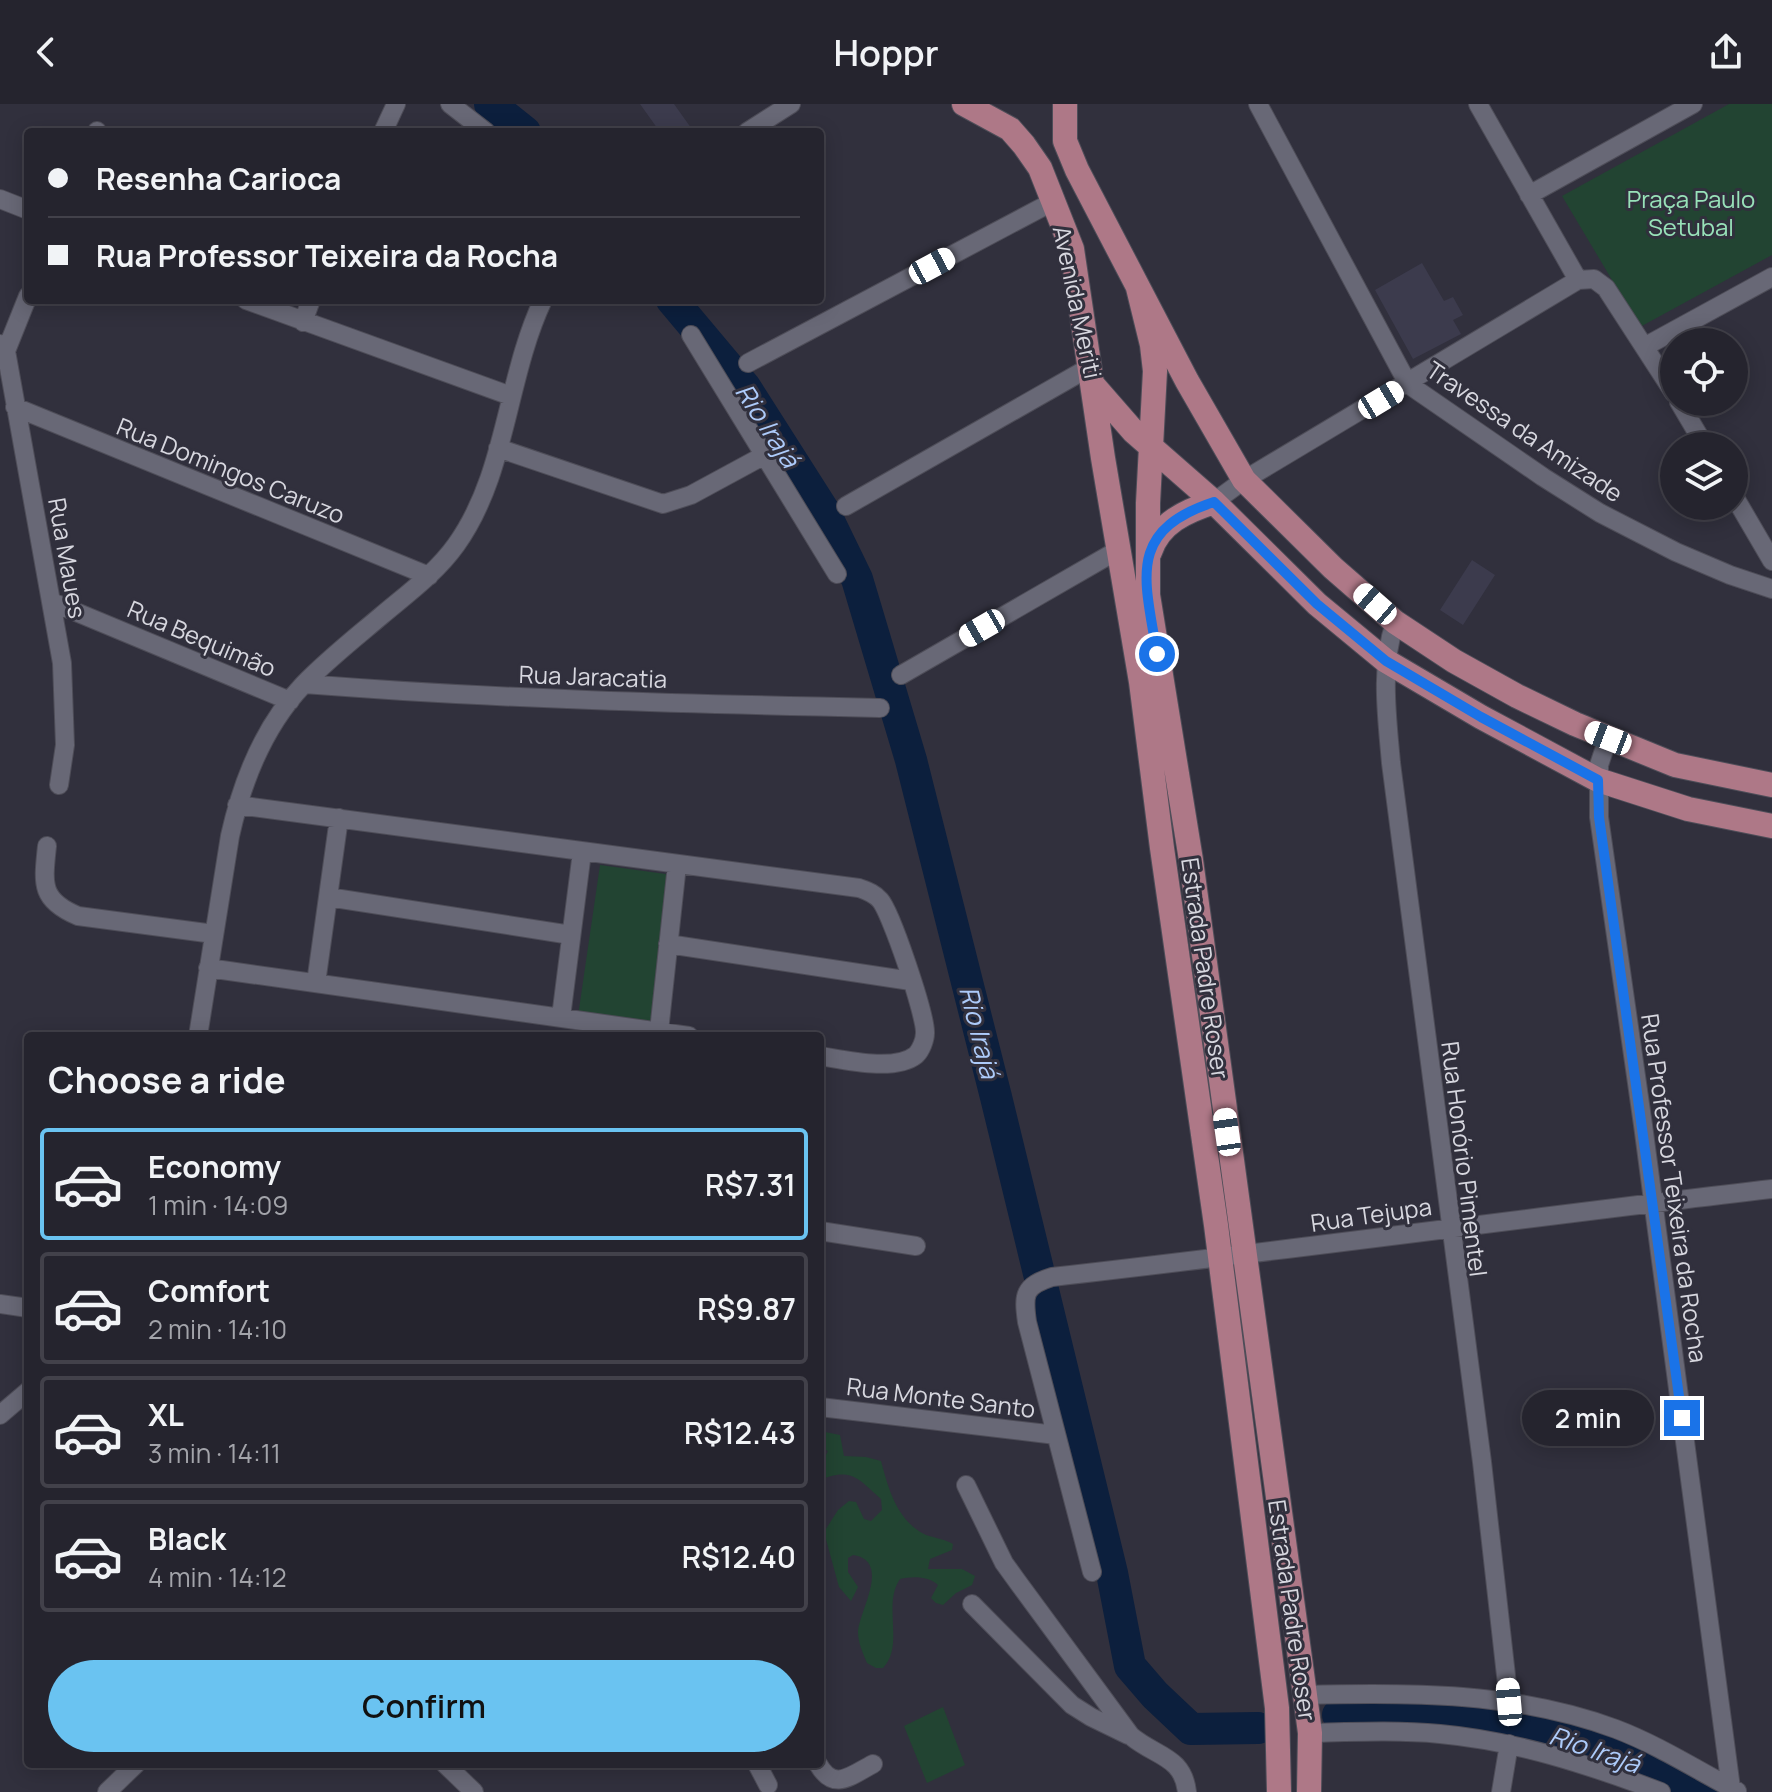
<!DOCTYPE html>
<html lang="en">
<head>
<meta charset="utf-8">
<style>
	:root { --surface:#25242e; --page:#2d2c36; --text:#f1f3f6; --muted:#a3a4aa; --line:#42414a; --accent:#6ac3f1 }
	body { margin:0; font-family:Manrope,sans-serif; background:var(--page); color:var(--text); height:100vh; display:flex; flex-direction:column; font-size:30px; white-space:nowrap }
	* { box-sizing:border-box; margin:0 }
	p { font-size:26px; color:var(--muted) }
	.icon { flex:none; width:44px; height:44px; fill:none; stroke:currentColor; stroke-width:2; stroke-linecap:round; stroke-linejoin:round }
	.map { position:relative; flex:1; overflow:hidden }
	.panel { position:absolute; left:24px; top:928px; width:800px; height:736px; display:flex; flex-direction:column; background:var(--surface); border-radius:8px; box-shadow:0 4px 20px #0003,0 0 0 2px var(--line) }
	.panel>* { flex:none }
	.top-card { position:absolute; left:24px; top:24px; width:800px; height:176px; border-radius:8px; box-shadow:0 4px 20px #0003,0 0 0 2px var(--line); display:grid; align-content:center; height:176px; padding:0 24px; background:var(--surface) }
	.fabs { position:absolute; left:1660px; top:224px; display:grid; gap:16px }
	.fabs a { display:grid; place-items:center; width:88px; height:88px; border-radius:50%; background:var(--surface); box-shadow:0 4px 20px #0003,0 0 0 2px var(--line); font-size:40px }
	.end { position:absolute; width:36px; height:36px; margin:-18px; border:10px solid #1a73e8; background:#fff; box-shadow:0 0 0 4px #fff }
	.from { border-radius:50% }
	.bubble { position:absolute; height:56px; border-radius:28px; background:var(--surface); box-shadow:0 4px 20px #0003,0 0 0 2px var(--line); font-size:26px; font-weight:600; line-height:56px; text-align:center }
	.car { position:absolute; width:24px; height:48px; margin:-24px -12px; border-radius:10px; box-shadow:0 0 6px 2px #0007; background:linear-gradient(#fff 24%,#345 0 40%,#fff 0 76%,#345 0 86%,#fff 0) }
	.top-card b { display:flex; align-items:center; gap:28px; height:76px; font-size:30px }
	.top-card b+b { border-top:2px solid var(--line) }
	.top-card i { width:20px; height:20px; background:var(--text) }
	ul { padding:0; list-style:none }
	li { display:flex; align-items:center; gap:24px; height:112px; margin:0 16px 12px; padding:0 8px; border:4px solid var(--line); border-radius:8px }
	li div { flex:1 }
	li b { display:block; font-size:30px }
	li em { font-style:normal; font-weight:600 }
	li.selected { border-color:var(--accent) }
	li>.icon { width:72px; height:72px; stroke-width:1.5 }
	h2 { padding:0 24px; font-size:36px; line-height:96px }
	.primary-button { display:flex; gap:16px; margin-top:auto; padding:16px 24px }
	.primary-button a { flex:1; height:92px; border-radius:48px; background:var(--accent); color:#111; font-size:32px; font-weight:600; line-height:92px; text-align:center }
	header { display:flex; justify-content:space-between; align-items:center; height:104px; padding:0 24px; background:var(--surface); font-size:36px; font-weight:600 }
	.map>svg:first-child { display:block }
</style>
</head>
<body>
<header><svg class="icon" aria-label="back" viewBox="0 0 24 24"><path d="M15 5l-7 7 7 7"/></svg>Hoppr<svg class="icon" aria-label="share" viewBox="0 0 24 24"><path d="M12 15V3M7 8l5-5 5 5M5 13v7h14v-7"/></svg></header>
<div class="map">
<svg width="1772" height="1688" viewBox="0 0 1772 1688">
	<rect width="100%" height="100%" fill="#31303d"/>
	<!-- built -->
	<path fill="#3c3b4d" d="M640,0H674L694,28H660Z
		M1422,159L1444,197L1453,193L1463,211L1453,216L1461,230L1413,255L1375,186Z
		M1472,456L1495,471L1463,521L1440,506Z"/>
	<!-- green -->
	<path fill="#224432" d="M1729,0H1772V151L1640,223L1562,92Z
		M600,761L673,771L651,923L578,912Z
		M820,1327L840,1331L844,1352L866,1353L881,1357C888,1383 896,1414 922,1429C931,1434 943,1434 953,1440L952,1446L930,1455L928,1465H962L975,1472L972,1481L956,1489L943,1501L936,1499L931,1494L938,1481C929,1472 912,1472 900,1475C882,1501 905,1541 883,1564H876L867,1559C863,1549 858,1539 858,1528C859,1507 892,1457 853,1451L848,1454V1468L858,1483L851,1497L839,1483L824,1428L838,1406L849,1397L856,1398L864,1415L871,1417L882,1406L881,1395C858,1375 852,1363 820,1376V1355L825,1353L828,1347L820,1343Z
		M943,1603L965,1661L927,1679L904,1622Z"/>
	<g fill="none" stroke-linecap="round" stroke-linejoin="round">
		<!-- river -->
		<path stroke="#0c1f3d" stroke-width="32" d="M490,0L525,28
			M672,196L745,283L824,407L857,475L911,656L996,993L1112,1469L1130,1562L1155,1591L1191,1625L1258,1624
			M1338,1611C1380,1612 1424,1609 1466,1614C1550,1623 1629,1649 1703,1688"/>
		<!-- minor casing -->
		<g stroke="#4e4d58" stroke-width="20">
			<path id="minor" d="M450,0L486,28
				M1258,0L1408,280L1543,373L1600,409L1676,448L1730,471L1772,485
				M1478,0L1578,176L1594,175L1606,184L1674,289
				M97,28V27
				M383,28L396,0
				M747,28L791,0
				M1529,91L1693,0
				M0,95L28,106
				M246,196L511,292
				M303,218L311,196
				M691,231L837,470
				M0,240L6,247L62,559L65,641L59,681
				M1646,242L1772,173
				M6,247L28,192
				M748,259L1054,97
				M1679,298L1705,342
				M15,303L429,472
				M498,344L663,400L691,391L763,352
				M1734,392L1772,457
				M1214,398L1244,376L1578,176
				M846,402L1090,263
				M52,498L290,597
				M1395,518C1380,564 1387,612 1391,659L1482,1358L1509,1598
				M901,571L1118,446
				M304,580C496,595 687,600 880,604
				M1608,634L1599,661V713L1643,1021L1731,1684
				M237,701L859,784C867,787 874,789 880,796C891,808 926,912 925,929C925,936 921,946 916,951C895,968 845,956 820,952
				M47,742C43,780 40,796 78,812L214,830
				M328,793L571,831
				M668,840L911,877
				M208,864L689,932
				M316,879L339,714
				M561,913L582,748
				M659,927L677,761
				M198,932L230,732C242,678 264,622 303,581C327,556 355,534 381,512C407,490 436,469 456,441C507,370 506,274 543,196
				M820,1127L916,1142
				M0,1200L28,1204
				M820,1303L1056,1331
				M0,1311L28,1287
				M966,1381L1004,1459L1017,1477L1131,1632C1156,1653 1183,1652 1187,1688
				M1092,1468L1027,1218C1023,1190 1024,1182 1052,1173C1292,1146 1532,1113 1772,1085
				M972,1500L1072,1601L1091,1613L1128,1631
				M1305,1591C1410,1588 1517,1588 1616,1625C1658,1641 1697,1666 1737,1687
				M1310,1629C1353,1628 1397,1626 1440,1630C1517,1637 1589,1661 1661,1688
				M445,1660L474,1688
				M757,1660L768,1681
				M818,1660C834,1688 850,1672 873,1660
				M107,1688L136,1660
				M1501,1688L1509,1640"/>
		</g>
		<!-- major casing -->
		<g stroke="#4e4d58" stroke-width="26">
			<path id="major" d="M964,0L1010,25L1024,41L1040,64L1072,145L1103,354L1141,578L1162,744L1216,1121L1277,1604L1279,1688
				M1065,0V37L1077,66L1187,277L1244,376L1333,464L1395,518L1454,557L1517,592L1575,620L1675,661L1772,681
				M1138,184L1152,241L1155,267L1148,399V491L1191,756L1305,1591L1310,1629L1309,1688
				M1093,281L1134,328L1214,398L1317,500L1386,557L1481,613L1598,676L1688,705L1772,722
				M1150,448C1159,419 1186,407 1214,398"/>
		</g>
		<!-- minor -->
		<use href="#minor" stroke="#686876" stroke-width="18"/>
		<!-- major -->
		<use href="#major" stroke="#ae7887" stroke-width="24"/>
	</g>
	<g fill="none" stroke-linecap="round" stroke-linejoin="round">
		<!-- route -->
		<path stroke="#1a73e8" stroke-width="10" d="M1157,550C1145,475 1126,427 1214,398L1317,500L1386,557L1481,613L1598,676L1599,713L1682,1314"/>
	</g>
	<g text-anchor="middle" dominant-baseline="central" stroke-width="6" stroke-linejoin="round" paint-order="stroke">
		<!-- park labels -->
		<g font-size="24" fill="#98e2b9" stroke="#31303d">
			<text x="1691" y="94">Praça Paulo<tspan x="1691" dy="28">Setubal</tspan></text>
		</g>
		<!-- street labels -->
		<g font-size="24" fill="#d7d7df" stroke="#31303d">
			<text transform="translate(1078 198) rotate(78)">Avenida Meriti</text>
			<text transform="translate(1525 327) rotate(34)">Travessa da Amizade</text>
			<text transform="translate(231 366) rotate(22)">Rua Domingos Caruzo</text>
			<text transform="translate(68 454) rotate(80)">Rua Maues</text>
			<text transform="translate(202 534) rotate(23)">Rua Bequimão</text>
			<text transform="translate(593 572) rotate(2)">Rua Jaracatia</text>
			<text transform="translate(1206 864) rotate(82)">Estrada Padre Roser</text>
			<text transform="translate(1465 1055) rotate(83)">Rua Honório Pimentel</text>
			<text transform="translate(1675 1084) rotate(82)">Rua Professor Teixeira da Rocha</text>
			<text transform="translate(1371 1110) rotate(-8)">Rua Tejupa</text>
			<text transform="translate(941 1293) rotate(7)">Rua Monte Santo</text>
			<text transform="translate(1293 1506) rotate(82)">Estrada Padre Roser</text>
		</g>
		<!-- water labels -->
		<g font-size="26" font-style="italic" fill="#adcbfa" stroke="#31303d">
			<text transform="translate(768 321) rotate(57)">Rio Irajá</text>
			<text transform="translate(980 928) rotate(76)">Rio Irajá</text>
			<text transform="translate(1595 1645) rotate(19)">Rio Irajá</text>
		</g>
	</g>
</svg>
<div class="fabs">
<a><svg class="icon" aria-label="locate" viewBox="0 0 24 24"><circle cx="12" cy="12" r="6"/><path d="M12 2v4M12 18v4M2 12h4M18 12h4"/></svg></a>
<a><svg class="icon" aria-label="layers" viewBox="0 0 24 24"><path d="M12 4l9 5-9 5-9-5zM3 14l9 5 9-5"/></svg></a>
</div>
<i class="end from" style="left:1157px;top:550px"></i>
<i class="end" style="left:1682px;top:1314px"></i>
<div class="bubble" style="left:1522px;top:1286px;width:132px">2 min</div>
<i class="car" style="left:932px;top:162px;rotate:62deg"></i>
<i class="car" style="left:1381px;top:296px;rotate:59deg"></i>
<i class="car" style="left:1375px;top:500px;rotate:311deg"></i>
<i class="car" style="left:982px;top:524px;rotate:240deg"></i>
<i class="car" style="left:1608px;top:634px;rotate:291deg"></i>
<i class="car" style="left:1227px;top:1028px;rotate:352deg"></i>
<i class="car" style="left:1509px;top:1598px;rotate:355deg"></i>
<div class="top-card">
<b><i class="from"></i>Resenha Carioca</b>
<b><i></i>Rua Professor Teixeira da Rocha</b>
</div>
<section class="panel">
<h2>Choose a ride</h2>
<ul>
<li class="selected"><svg class="icon" aria-label="car" viewBox="0 0 24 24"><path d="M5 17H2v-5l4-1 3-4h7l3 4 3 1v5h-3M9 17h6M6 11h13"/><circle cx="7" cy="17" r="2"/><circle cx="17" cy="17" r="2"/></svg><div><b>Economy</b><p>1 min · 14:09</p></div><em>R$7.31</em></li>
<li><svg class="icon" aria-label="car" viewBox="0 0 24 24"><path d="M5 17H2v-5l4-1 3-4h7l3 4 3 1v5h-3M9 17h6M6 11h13"/><circle cx="7" cy="17" r="2"/><circle cx="17" cy="17" r="2"/></svg><div><b>Comfort</b><p>2 min · 14:10</p></div><em>R$9.87</em></li>
<li><svg class="icon" aria-label="car" viewBox="0 0 24 24"><path d="M5 17H2v-5l4-1 3-4h7l3 4 3 1v5h-3M9 17h6M6 11h13"/><circle cx="7" cy="17" r="2"/><circle cx="17" cy="17" r="2"/></svg><div><b>XL</b><p>3 min · 14:11</p></div><em>R$12.43</em></li>
<li><svg class="icon" aria-label="car" viewBox="0 0 24 24"><path d="M5 17H2v-5l4-1 3-4h7l3 4 3 1v5h-3M9 17h6M6 11h13"/><circle cx="7" cy="17" r="2"/><circle cx="17" cy="17" r="2"/></svg><div><b>Black</b><p>4 min · 14:12</p></div><em>R$12.40</em></li>
</ul>
<div class="primary-button"><a>Confirm</a></div>
</section>
</div>
</body>
</html>
